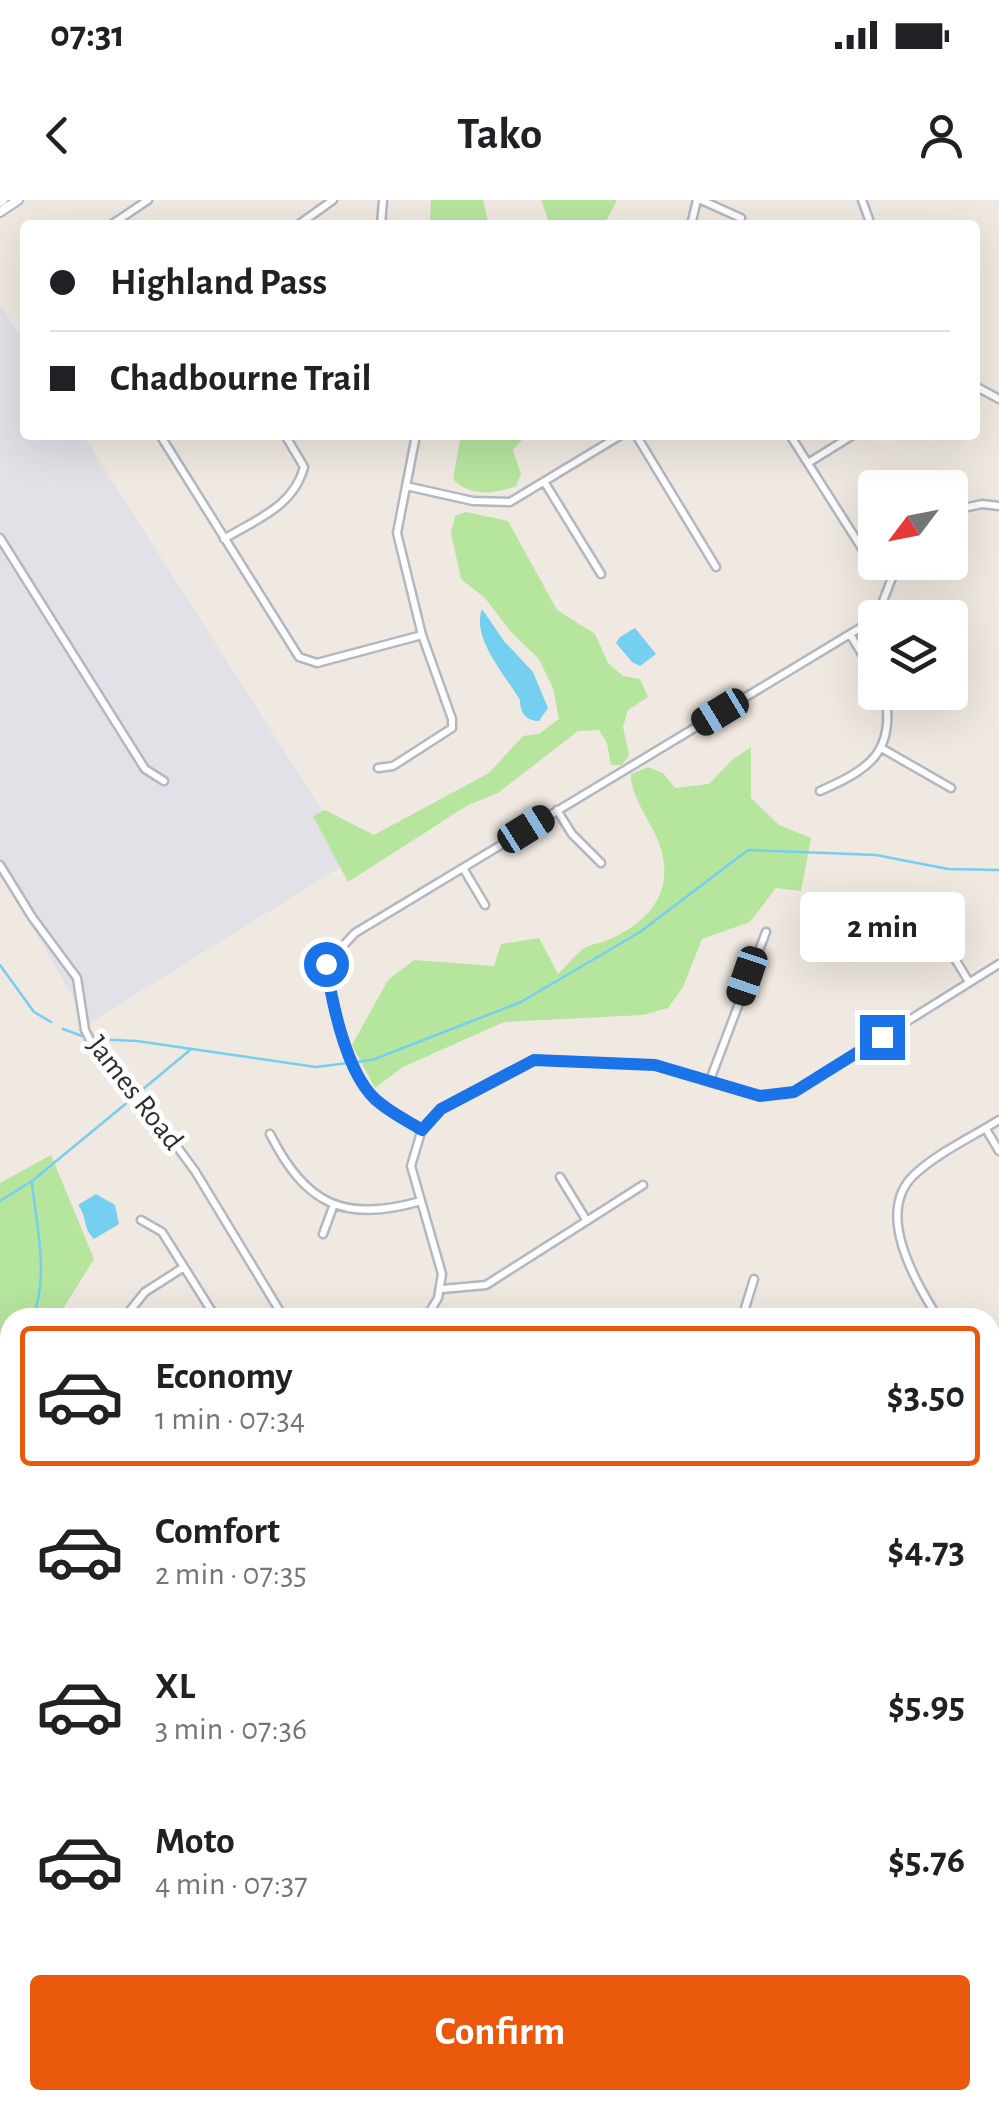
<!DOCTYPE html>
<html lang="en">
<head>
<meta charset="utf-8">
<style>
	:root { --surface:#fff; --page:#f6f6f6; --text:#202124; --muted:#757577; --line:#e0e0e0; --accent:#ea580c }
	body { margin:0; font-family:"Alegreya Sans",sans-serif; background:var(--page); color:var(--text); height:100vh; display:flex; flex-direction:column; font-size:38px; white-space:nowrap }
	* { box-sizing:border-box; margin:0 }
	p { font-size:32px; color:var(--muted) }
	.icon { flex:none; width:55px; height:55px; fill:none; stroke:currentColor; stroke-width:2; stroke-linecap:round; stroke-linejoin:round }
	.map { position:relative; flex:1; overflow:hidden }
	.panel { position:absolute; left:0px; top:1108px; width:1000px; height:802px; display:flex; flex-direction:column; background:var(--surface); border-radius:30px 30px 0 0; box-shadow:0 10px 40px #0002 }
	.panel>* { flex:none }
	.hud { position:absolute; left:20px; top:20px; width:960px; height:220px; border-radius:10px; box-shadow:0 10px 40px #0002; display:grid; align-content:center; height:220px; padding:0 30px; background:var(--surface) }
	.needle { width:65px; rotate:238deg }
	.buttons { position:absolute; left:858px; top:270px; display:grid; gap:20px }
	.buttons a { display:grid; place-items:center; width:110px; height:110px; border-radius:10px; background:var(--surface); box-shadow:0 10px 40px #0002; font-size:50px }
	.end { position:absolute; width:45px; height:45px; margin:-22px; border:12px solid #1a73e8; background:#fff; box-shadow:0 0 0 5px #fff }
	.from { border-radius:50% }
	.bubble { position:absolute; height:70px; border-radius:10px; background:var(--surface); box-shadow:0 10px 40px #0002; font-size:32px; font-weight:700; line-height:70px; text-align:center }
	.car { position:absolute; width:30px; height:60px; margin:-30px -15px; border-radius:12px; box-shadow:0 0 8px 2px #0007; background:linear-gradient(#222 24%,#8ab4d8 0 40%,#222 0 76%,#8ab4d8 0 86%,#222 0) }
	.hud b { display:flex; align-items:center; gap:35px; height:95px; font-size:38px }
	.hud b+b { border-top:2px solid var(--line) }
	.hud i { width:25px; height:25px; background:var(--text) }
	ul { padding:18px 0 0; list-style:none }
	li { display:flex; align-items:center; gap:30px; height:140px; margin:0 20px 15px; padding:0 10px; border:5px solid transparent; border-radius:10px }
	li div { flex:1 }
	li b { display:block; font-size:38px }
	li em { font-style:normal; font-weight:700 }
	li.selected { border-color:var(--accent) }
	li>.icon { width:90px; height:90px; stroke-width:1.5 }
	.cta { display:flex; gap:20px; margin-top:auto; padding:20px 30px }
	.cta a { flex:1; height:115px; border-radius:10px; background:var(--accent); color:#fff; font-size:40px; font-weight:700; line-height:115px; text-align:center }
	.status { display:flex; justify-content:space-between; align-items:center; height:70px; padding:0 50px; background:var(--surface); direction:ltr }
	.status svg { height:28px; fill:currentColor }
	header { display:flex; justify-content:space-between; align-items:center; height:130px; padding:0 30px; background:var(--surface); font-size:45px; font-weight:700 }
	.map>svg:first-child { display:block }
</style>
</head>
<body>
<div class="status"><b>07:31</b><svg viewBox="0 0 49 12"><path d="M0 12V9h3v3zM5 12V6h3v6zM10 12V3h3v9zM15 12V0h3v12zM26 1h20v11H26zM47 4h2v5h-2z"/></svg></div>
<header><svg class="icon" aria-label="back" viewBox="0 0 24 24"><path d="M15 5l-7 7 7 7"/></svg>Tako<svg class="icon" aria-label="person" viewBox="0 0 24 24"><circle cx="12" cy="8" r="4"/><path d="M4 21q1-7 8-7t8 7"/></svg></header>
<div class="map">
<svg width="999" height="1908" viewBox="0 0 999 1908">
	<rect width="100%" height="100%" fill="#efe9e1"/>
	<!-- industrial -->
	<path fill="#e3e1e8" d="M0,104L25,144V235H83L353,659L88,824L0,670Z"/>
	<!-- education -->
	<path fill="#f0e6d1" d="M0,1486L10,1498V1885L0,1886Z"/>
	<!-- green -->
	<path fill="#b6e59e" d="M431,0H483L489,25H430Z
		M541,0H617L604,25H550Z
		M461,235H526L513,250L521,274L516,286C495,294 469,297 453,279Z
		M466,312L508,321L557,410L595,434L608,463L623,476L640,479L648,497L628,510L623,527L629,555L622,565H611L607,543L599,530L578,531L498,593L468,605L348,682L313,616L325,610L374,635L489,573L523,536L539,534L559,519L553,488L539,459L510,431L485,398L461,379L451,333L455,316Z
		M751,547V598L779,625L811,638L801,691L776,688L750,722L702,739L683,787L668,808L643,815L504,822L403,867L375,888L352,845L388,780L414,760L494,766L501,744L539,738L558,774C567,766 576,753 586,747C592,744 602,743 608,740C651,721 676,690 659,643C652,624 629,593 631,574L648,567L663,573L675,588L709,584L732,560Z
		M51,955L94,1059L58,1117L10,1118V1187L0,1184V983Z
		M263,1900H624L629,1908H268Z"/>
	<!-- water -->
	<path fill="#75cff0" d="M482,409L504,441L533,472L548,508L539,521C526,521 520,513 520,500C506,476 471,438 482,409Z
		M635,428L656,454L640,466L632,462L616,443L620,437Z
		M96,994L115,1005L119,1024L94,1039C83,1029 87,1016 78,1005Z"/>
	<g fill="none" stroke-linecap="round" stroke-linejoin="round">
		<!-- stream -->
		<path stroke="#75cff0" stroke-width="2.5" d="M0,765L34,812L51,822
			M63,829L82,836
			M92,839L137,841L316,867L372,860L521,802L640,732L748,650L876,655L948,669L999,670
			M142,890L190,850
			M32,983C36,1024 50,1079 32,1118
			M0,1001L32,981L134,897
			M0,1200L10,1186
			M0,1213L10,1238"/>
		<!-- street casing -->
		<g stroke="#b4b7c1" stroke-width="11">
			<path id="street" d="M701,0L741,18
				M862,0L871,25
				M111,25L148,0
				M298,25L333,0
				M381,25L383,0
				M691,25L697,0
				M975,186L999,199
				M160,235L299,457L317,463L422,435
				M636,235L716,367
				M790,235L863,350L875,357
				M808,263L853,235
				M545,283L601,374
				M406,286L473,301L510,302L621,235
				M950,311L982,304L999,306
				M0,338L145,569L164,581
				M224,339C257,319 294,306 304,267L285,235
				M884,362L895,369
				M850,434L875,476
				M883,549L951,588
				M378,568L393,566L452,528V519L422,435L397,333L416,235
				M820,591C870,569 896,552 885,492
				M557,610L572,634L601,663
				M0,665L32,717L77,778L85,830L90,840L144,902L195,971L284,1118
				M463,668L485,705
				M949,749L969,782
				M710,880L766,732
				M422,929C406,920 389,912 375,899C346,871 332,802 326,764L355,733L860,428L880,409L898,362
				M986,929L999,951
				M270,934C306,1005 344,1023 421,1001
				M560,977L587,1021
				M141,1020L162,1032L216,1118
				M323,1034L334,1004
				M442,1089L486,1085L643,985
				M124,1118L145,1092L184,1067
				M426,1118L438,1098L442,1074L411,966L422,929L441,909L534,860L655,865L760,896L794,892L999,764
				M742,1118L754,1079
				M938,1118C916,1082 874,1013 914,975C937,953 972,937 999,920
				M0,1190L10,1192
				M990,1204L999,1219
				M990,1356H999
				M990,1495L999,1509
				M990,1661L999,1655
				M990,1887L999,1881
				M753,1900L758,1908
				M131,1908L132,1900
				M957,1908L970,1900"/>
		</g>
		<!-- secondary casing -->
		<g stroke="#b4b7c1" stroke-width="12">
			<path id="secondary" d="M0,2L3,0
				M0,12L18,0"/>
		</g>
		<!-- street -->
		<use href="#street" stroke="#fff" stroke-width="6"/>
		<!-- secondary -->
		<use href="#secondary" stroke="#fff" stroke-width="8"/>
	</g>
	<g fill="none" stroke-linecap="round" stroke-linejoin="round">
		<!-- route -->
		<path stroke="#1a73e8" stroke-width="12" d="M326,764C332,802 346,872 375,899C389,912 406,920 422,930L441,909L534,860L655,865L760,896L794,892L882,837"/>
	</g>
	<g text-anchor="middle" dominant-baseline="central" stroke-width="10" stroke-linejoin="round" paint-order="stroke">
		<!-- street labels -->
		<g font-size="30" fill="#2e2e2e" stroke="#fff">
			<text transform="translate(135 893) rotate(52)">James Road</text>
		</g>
	</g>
</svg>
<div class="buttons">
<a><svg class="needle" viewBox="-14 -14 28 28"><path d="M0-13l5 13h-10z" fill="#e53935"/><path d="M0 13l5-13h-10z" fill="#757577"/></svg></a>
<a><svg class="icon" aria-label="layers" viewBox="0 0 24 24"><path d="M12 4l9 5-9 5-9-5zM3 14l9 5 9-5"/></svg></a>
</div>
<i class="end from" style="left:326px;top:764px"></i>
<i class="end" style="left:882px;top:837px"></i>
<div class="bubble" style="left:800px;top:692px;width:165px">2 min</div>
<i class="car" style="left:720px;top:512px;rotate:239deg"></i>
<i class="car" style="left:526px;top:629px;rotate:58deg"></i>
<i class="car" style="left:747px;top:776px;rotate:199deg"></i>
<div class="hud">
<b><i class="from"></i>Highland Pass</b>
<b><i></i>Chadbourne Trail</b>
</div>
<section class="panel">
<ul>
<li class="selected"><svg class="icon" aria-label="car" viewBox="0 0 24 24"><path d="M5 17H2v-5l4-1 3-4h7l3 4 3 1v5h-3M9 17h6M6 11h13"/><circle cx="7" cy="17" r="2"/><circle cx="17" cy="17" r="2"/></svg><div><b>Economy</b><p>1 min · 07:34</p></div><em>$3.50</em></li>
<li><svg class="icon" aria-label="car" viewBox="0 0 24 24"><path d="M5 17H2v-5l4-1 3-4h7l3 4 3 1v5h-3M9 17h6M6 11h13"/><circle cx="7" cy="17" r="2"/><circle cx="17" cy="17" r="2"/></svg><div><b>Comfort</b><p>2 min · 07:35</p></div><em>$4.73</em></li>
<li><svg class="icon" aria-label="car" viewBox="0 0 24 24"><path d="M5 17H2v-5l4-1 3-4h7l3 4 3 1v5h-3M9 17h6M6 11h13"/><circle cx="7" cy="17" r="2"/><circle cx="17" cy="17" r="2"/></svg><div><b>XL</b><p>3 min · 07:36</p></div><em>$5.95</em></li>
<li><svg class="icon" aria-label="car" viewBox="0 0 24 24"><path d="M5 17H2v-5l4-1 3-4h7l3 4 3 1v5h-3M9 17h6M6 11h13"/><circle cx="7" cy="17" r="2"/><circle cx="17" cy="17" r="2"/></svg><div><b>Moto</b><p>4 min · 07:37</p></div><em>$5.76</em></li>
</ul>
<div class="cta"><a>Confirm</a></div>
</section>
</div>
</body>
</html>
